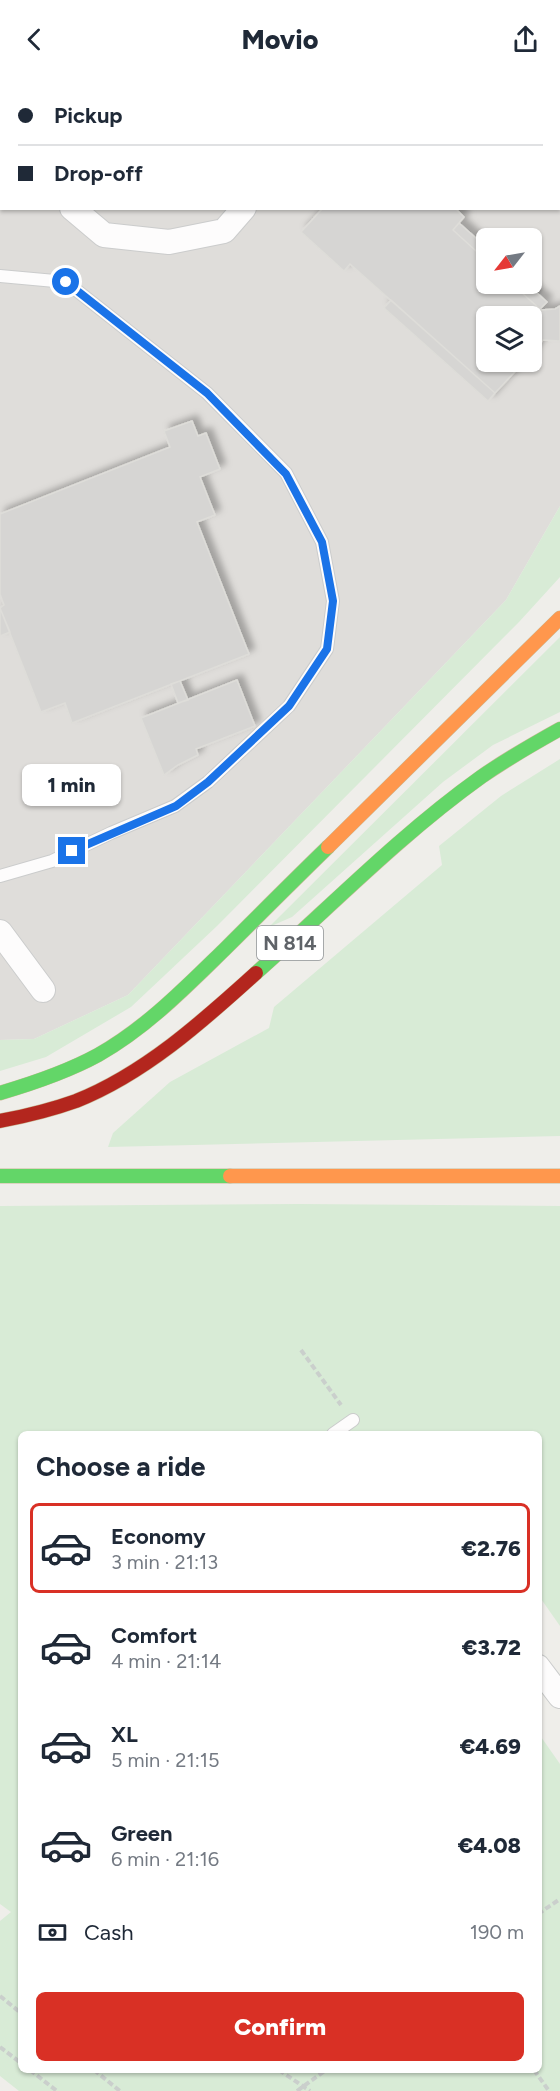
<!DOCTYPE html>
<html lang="en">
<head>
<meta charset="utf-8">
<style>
	:root { --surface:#fff; --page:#f2f2f3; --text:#1f2937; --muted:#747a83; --line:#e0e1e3; --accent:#d93025 }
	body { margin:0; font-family:Figtree,sans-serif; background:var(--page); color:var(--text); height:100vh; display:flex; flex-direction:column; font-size:22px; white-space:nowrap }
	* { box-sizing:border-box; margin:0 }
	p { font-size:20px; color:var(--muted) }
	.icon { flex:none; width:33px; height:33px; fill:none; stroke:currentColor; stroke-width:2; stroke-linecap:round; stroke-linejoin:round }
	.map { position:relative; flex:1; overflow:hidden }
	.drawer { position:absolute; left:18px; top:1353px; width:524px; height:642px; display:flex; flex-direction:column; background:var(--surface); border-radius:9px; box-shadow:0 2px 4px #0004 }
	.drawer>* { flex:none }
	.guide { position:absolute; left:0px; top:0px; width:561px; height:132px; box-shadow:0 2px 4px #0004; display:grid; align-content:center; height:132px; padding:0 18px; background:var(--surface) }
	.needle { width:39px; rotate:239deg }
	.buttons { position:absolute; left:476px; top:150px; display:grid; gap:12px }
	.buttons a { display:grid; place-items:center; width:66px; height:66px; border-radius:9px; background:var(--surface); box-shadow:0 2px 4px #0004; font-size:30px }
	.end { position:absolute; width:27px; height:27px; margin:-14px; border:8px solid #1a73e8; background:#fff; box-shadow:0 0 0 3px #fff }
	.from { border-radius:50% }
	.bubble { position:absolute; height:42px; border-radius:9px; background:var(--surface); box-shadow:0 2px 4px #0004; font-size:20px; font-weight:800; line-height:42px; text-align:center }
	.guide b { display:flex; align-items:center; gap:21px; height:57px; font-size:22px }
	.guide b+b { border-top:2px solid var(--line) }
	.guide i { width:15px; height:15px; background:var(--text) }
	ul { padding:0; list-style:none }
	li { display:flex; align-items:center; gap:18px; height:90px; margin:0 12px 9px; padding:0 6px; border:3px solid transparent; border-radius:9px }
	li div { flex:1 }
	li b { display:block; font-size:22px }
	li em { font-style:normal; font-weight:800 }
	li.current { border-color:var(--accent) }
	li>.icon { width:54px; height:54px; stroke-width:1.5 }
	h2 { padding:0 18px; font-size:27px; line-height:72px }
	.pay { display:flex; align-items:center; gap:15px; height:66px; padding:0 18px; font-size:22px }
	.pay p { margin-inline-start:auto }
	.action { display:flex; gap:12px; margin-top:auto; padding:12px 18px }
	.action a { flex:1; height:69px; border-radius:9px; background:var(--accent); color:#fff; font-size:24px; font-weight:800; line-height:69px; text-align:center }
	header { display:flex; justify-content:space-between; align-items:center; height:78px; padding:0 18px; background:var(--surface); font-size:27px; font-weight:800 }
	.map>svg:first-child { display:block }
</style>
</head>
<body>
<header><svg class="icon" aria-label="back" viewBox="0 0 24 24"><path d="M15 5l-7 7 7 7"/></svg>Movio<svg class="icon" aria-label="share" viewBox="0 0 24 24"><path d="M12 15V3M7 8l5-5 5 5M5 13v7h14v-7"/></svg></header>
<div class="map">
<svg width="560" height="2013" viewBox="0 0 560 2013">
	<defs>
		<filter id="shadow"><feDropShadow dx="5.5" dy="-5.5" stdDeviation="3" flood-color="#0004"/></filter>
	</defs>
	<rect width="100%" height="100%" fill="#efeeea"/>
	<!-- industrial -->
	<path fill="#dfddda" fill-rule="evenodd" d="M0,0H560V428L506,522L128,917L34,961L0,962ZM2,2H560V130H2ZM486,160H531V206H486ZM486,238H531V284H486Z"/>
	<!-- green -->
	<path fill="#d8ebd6" d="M560,428V499L519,544L217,848L131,929L46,979L0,993V962L34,961L128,917L506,522Z
		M560,559V634L493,667L443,704L292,839L269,849Z
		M560,681V1058L108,1069L113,1055L170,1004L269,950L274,929L442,787L439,768L501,718Z
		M299,1126L560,1128V1548L539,1518L538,1356H21V1992H538L539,1656L560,1686V2013H19L0,1998V1843L11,1834L0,1826V1128Z"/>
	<!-- building -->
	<path fill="#d6d5d3" stroke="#deddd9" stroke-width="1.5" filter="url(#shadow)" d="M34,0H268V2H35Z
		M323,130H455L464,139L453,152L486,182V206H512L541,232L555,231L560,228V263L543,262L531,276V238H486V284H524L495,315L350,186L344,193L301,154Z
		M459,145L486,169V182L453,152Z
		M512,206H527L547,224L540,231Z
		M391,222L495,315L488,323L384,230Z
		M192,343L198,358L206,355L220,391L200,399L215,437L197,444L249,576L72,645L65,625L41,634L0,530L4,527L0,516V436L170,369L164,353Z
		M0,530L10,554L0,558Z
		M237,602L255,648L196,671L198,677L178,687L164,697L141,640Z
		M180,603L188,622L178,625L171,606Z"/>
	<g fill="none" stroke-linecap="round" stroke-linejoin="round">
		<!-- lane casing -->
		<g stroke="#cbcccc" stroke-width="14">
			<path id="lane" d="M0,198L66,204L207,315L286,395L322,464L333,523L327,571L289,628L208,704L175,728L111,755L52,783L0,798
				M333,1356L353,1342"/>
		</g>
		<!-- street casing -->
		<g stroke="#cbcccc" stroke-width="26">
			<path id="street" d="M360,2L361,0
				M0,68L2,70
				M72,130L104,157L169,164L224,153L244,130
				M0,854L43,912
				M538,1589L560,1618"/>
		</g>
		<!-- fast casing -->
		<g stroke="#c8b996" stroke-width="15">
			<path id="fast" d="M256,895C330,829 400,757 481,699C507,681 533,666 560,651
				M0,1015C34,1005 67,994 98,977C146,950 185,910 224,872C259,837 293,803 328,769
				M0,1098H230"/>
		</g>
		<!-- slow casing -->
		<g stroke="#c8b996" stroke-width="15">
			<path id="slow" d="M328,769L560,540
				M230,1098H560"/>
		</g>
		<!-- jam casing -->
		<g stroke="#c8b996" stroke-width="15">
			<path id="jam" d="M0,1043C26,1038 51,1032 76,1023C144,996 202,944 256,895"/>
		</g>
		<!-- path -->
		<path stroke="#cacfcc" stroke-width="4" stroke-dasharray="6 3" stroke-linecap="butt" d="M301,1272L341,1327
			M538,1836L560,1821
			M0,1918L21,1935
			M0,1969L21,1985
			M30,1992L57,2013
			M94,1992L120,2013
			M279,1992L310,2013
			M534,1992L549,2013
			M297,2013L326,1992"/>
		<!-- lane -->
		<use href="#lane" stroke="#fdfcfc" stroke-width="12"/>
		<!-- street -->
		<use href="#street" stroke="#fdfcfc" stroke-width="24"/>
		<!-- fast -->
		<use href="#fast" stroke="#63d668" stroke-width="14"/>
		<!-- slow -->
		<use href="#slow" stroke="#ff974d" stroke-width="14"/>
		<!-- jam -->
		<use href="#jam" stroke="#b3261e" stroke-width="14"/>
	</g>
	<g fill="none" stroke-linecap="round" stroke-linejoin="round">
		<!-- route -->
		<path stroke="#1a73e8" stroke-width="8" d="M66,204L207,315L286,396L322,464L333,523L327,571L289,628L208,704L176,728L72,773"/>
	</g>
	<g text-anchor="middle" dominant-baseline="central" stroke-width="5" stroke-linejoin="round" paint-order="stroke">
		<!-- shield labels -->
		<rect fill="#fff" stroke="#8f9295" stroke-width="1.5" x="257" y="848" width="66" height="34" rx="4.5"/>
		<g font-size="20" font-weight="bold" fill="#5f6368">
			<text x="290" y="865">N 814</text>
		</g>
	</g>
</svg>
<div class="buttons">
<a><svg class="needle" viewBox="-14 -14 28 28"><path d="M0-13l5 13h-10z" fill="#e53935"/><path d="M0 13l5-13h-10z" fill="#747a83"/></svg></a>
<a><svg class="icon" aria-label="layers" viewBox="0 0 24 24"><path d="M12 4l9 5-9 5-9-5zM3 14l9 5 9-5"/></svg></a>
</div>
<i class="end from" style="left:66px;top:204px"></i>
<i class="end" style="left:72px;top:773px"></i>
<div class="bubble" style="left:22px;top:686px;width:99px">1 min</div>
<div class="guide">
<b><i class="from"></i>Pickup</b>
<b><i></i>Drop-off</b>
</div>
<section class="drawer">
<h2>Choose a ride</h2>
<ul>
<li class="current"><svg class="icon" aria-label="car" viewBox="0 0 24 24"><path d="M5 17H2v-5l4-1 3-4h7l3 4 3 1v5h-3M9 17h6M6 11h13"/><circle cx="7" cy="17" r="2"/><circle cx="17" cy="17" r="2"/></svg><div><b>Economy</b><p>3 min · 21:13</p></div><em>€2.76</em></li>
<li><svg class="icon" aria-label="car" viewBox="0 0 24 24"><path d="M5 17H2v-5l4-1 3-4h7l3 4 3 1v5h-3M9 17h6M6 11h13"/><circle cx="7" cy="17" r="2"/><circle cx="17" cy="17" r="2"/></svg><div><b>Comfort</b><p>4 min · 21:14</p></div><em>€3.72</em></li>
<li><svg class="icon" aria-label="car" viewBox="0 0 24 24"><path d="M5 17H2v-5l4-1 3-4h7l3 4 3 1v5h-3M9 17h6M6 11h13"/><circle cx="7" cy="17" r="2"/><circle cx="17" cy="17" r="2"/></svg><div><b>XL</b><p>5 min · 21:15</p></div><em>€4.69</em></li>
<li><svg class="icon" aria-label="car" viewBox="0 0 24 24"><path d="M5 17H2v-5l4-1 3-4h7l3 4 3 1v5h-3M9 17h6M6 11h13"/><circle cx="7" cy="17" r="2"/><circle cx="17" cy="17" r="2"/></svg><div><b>Green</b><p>6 min · 21:16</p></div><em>€4.08</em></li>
</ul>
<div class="pay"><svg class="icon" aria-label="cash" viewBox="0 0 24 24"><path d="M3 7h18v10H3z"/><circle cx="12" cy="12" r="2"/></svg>Cash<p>190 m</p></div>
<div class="action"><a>Confirm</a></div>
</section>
</div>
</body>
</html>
